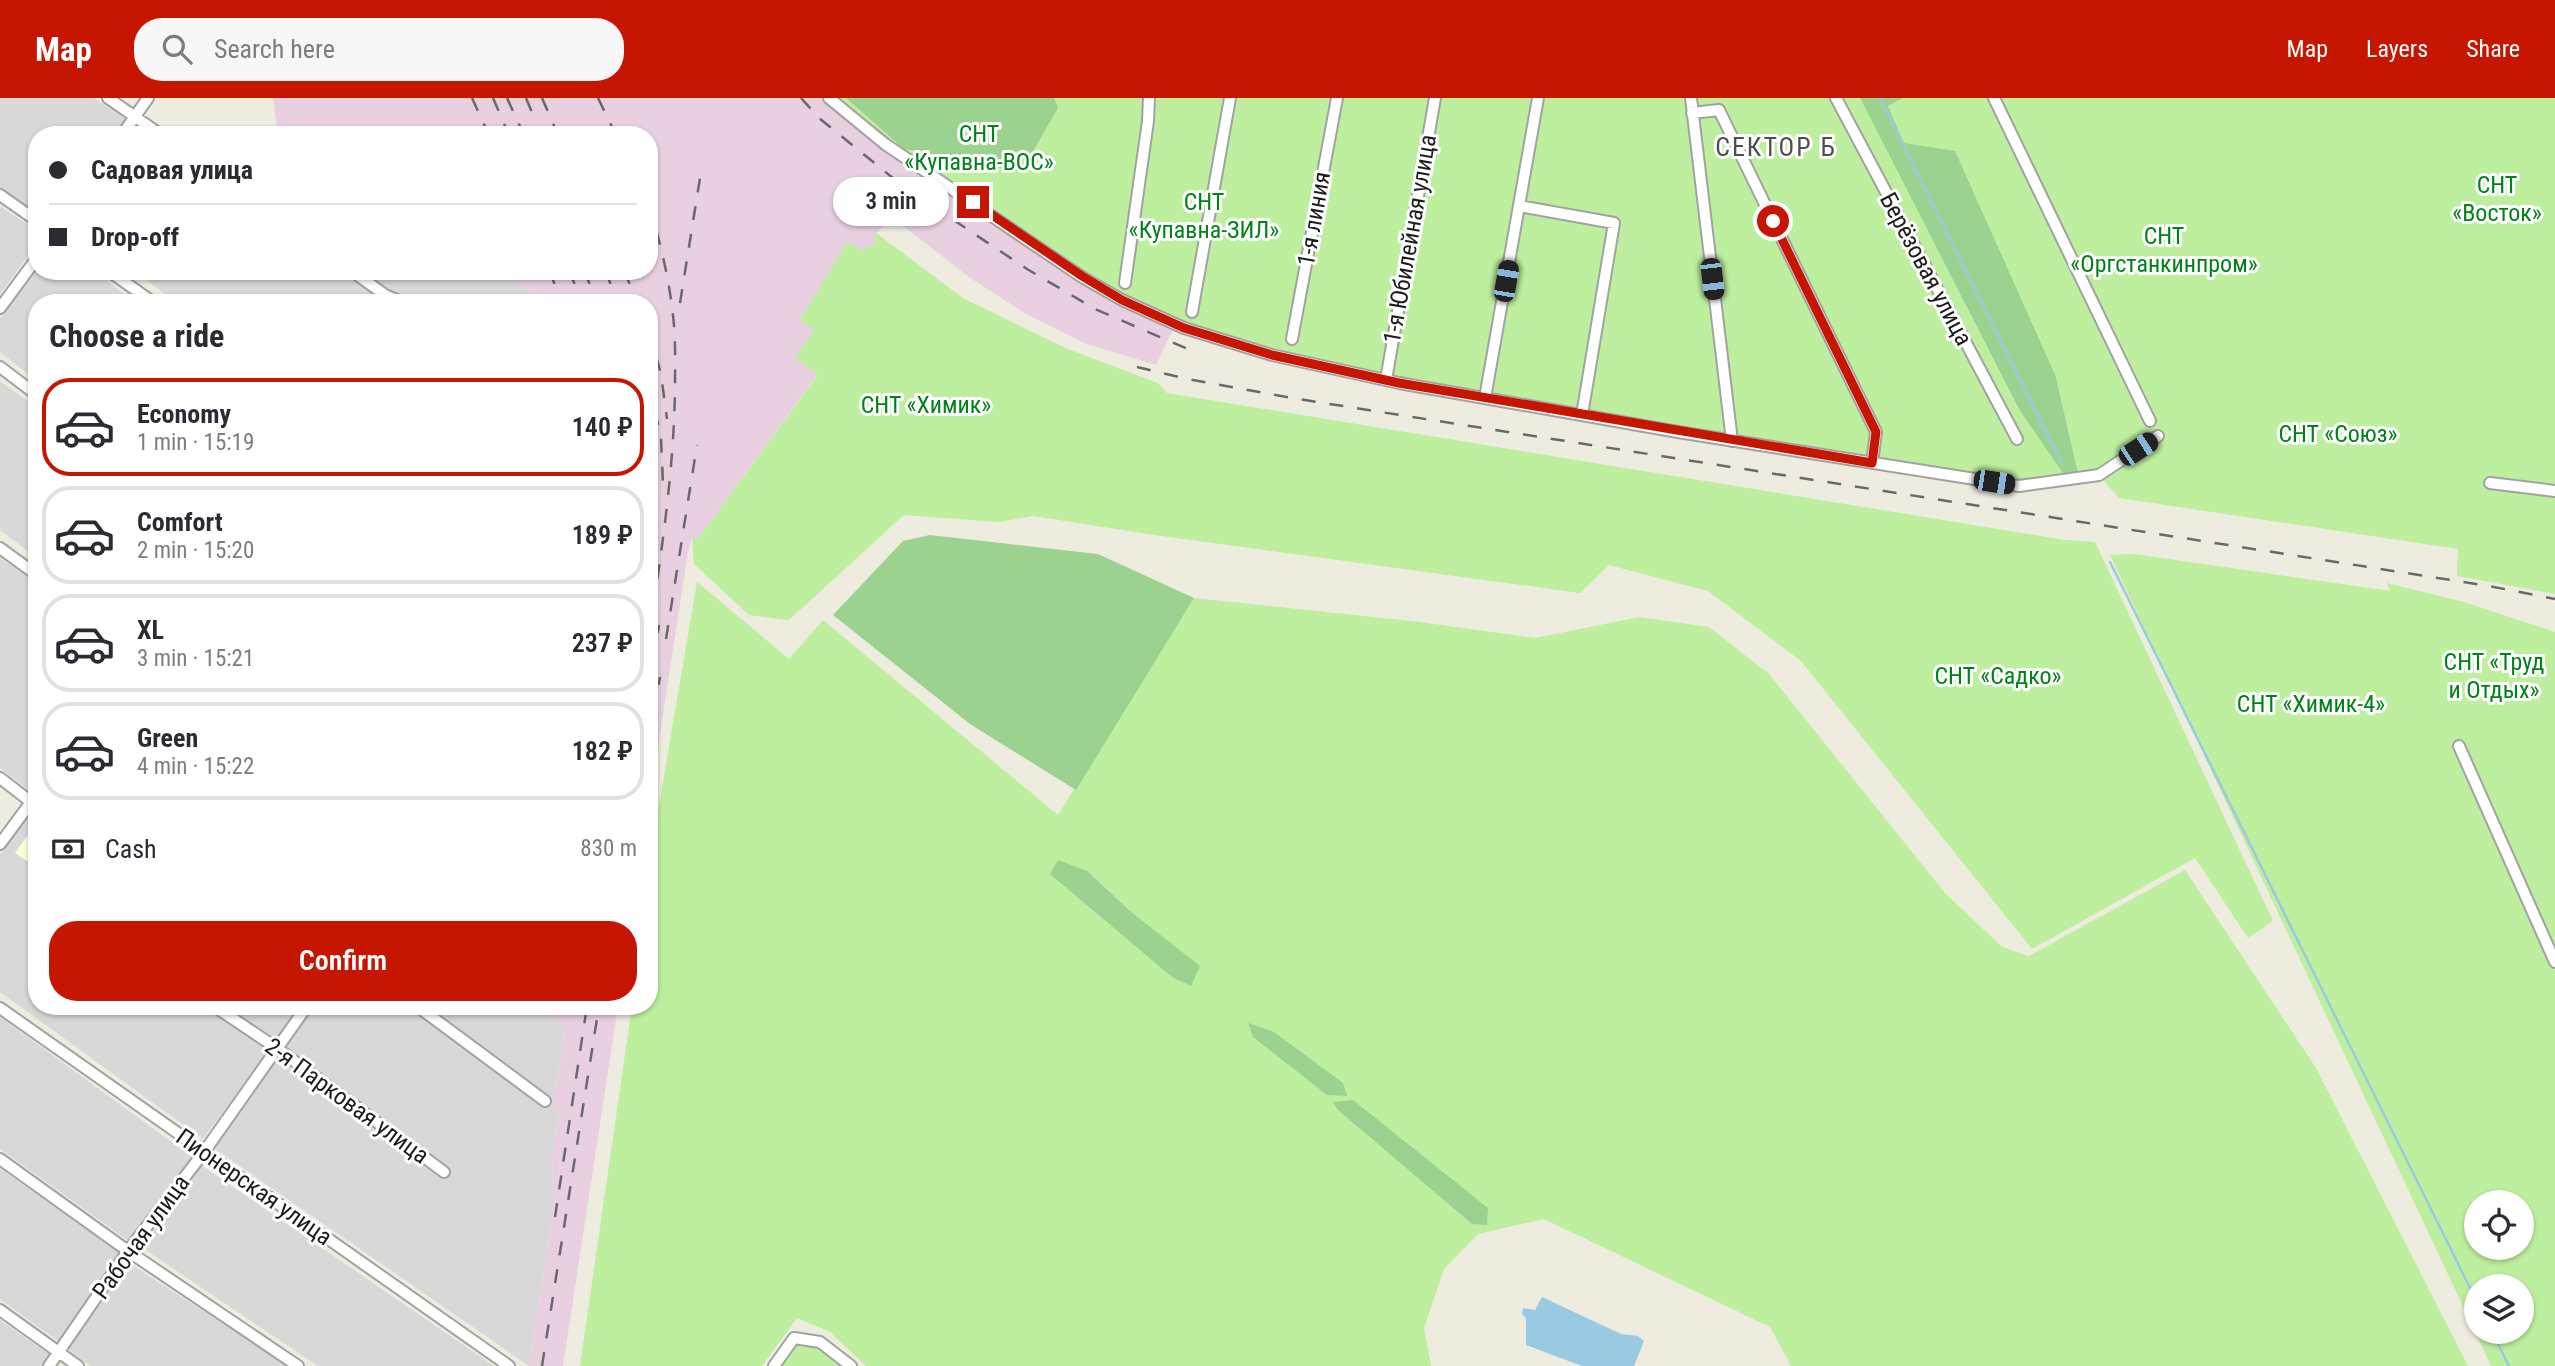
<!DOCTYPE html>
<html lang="en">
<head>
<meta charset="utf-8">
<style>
	:root { --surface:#fff; --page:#f7f7f7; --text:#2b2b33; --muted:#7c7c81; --line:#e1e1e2; --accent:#c61500 }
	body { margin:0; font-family:"Roboto Condensed",sans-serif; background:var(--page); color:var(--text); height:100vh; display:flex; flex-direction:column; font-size:26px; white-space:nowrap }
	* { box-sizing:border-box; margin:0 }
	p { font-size:23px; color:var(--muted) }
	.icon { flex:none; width:38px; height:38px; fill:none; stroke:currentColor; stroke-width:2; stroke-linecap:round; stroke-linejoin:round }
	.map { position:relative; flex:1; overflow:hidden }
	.sheet { position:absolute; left:28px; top:196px; width:630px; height:721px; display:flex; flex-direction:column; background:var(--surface); border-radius:28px; box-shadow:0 2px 5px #0004 }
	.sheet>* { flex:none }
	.banner { position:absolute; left:28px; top:28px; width:630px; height:154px; border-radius:28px; box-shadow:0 2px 5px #0004; display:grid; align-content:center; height:154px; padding:0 21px; background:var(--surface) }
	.fabs { position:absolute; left:2464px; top:1092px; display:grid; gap:14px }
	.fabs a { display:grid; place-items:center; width:70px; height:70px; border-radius:50%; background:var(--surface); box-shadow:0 2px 5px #0004; font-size:35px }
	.end { position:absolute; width:32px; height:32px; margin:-16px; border:9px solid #c61500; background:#fff; box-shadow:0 0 0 4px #fff }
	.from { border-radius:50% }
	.bubble { position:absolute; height:49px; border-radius:24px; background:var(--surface); box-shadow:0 2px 5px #0004; font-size:23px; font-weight:600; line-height:49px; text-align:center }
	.car { position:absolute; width:21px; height:42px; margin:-21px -10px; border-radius:9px; box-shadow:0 0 5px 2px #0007; background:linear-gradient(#222 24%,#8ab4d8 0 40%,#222 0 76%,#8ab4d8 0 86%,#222 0) }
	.banner b { display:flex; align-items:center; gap:24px; height:66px; font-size:26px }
	.banner b+b { border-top:2px solid var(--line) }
	.banner i { width:18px; height:18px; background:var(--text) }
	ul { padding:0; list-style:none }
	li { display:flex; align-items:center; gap:21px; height:98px; margin:0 14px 10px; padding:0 7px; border:4px solid var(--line); border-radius:28px }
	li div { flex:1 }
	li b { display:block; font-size:26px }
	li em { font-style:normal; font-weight:600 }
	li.active { border-color:var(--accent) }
	li>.icon { width:63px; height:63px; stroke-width:1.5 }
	h2 { padding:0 21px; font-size:32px; line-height:84px }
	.pay { display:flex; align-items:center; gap:18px; height:77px; padding:0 21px; font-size:26px }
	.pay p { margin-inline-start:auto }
	.action { display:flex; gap:14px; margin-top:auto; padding:14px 21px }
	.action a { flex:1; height:80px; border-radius:28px; background:var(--accent); color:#fff; font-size:28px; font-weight:600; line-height:80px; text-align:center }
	header { display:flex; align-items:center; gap:42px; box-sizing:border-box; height:98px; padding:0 35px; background:var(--accent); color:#fff }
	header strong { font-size:33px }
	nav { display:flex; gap:38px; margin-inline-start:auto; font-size:24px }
	.search { width:490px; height:63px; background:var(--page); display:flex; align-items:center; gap:18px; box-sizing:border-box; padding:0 24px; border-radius:28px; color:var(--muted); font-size:26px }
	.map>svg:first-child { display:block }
</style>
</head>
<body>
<header>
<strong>Map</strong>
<div class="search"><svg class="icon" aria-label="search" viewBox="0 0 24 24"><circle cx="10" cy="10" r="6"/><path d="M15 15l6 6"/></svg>Search here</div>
<nav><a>Map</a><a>Layers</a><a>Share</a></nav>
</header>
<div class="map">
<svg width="2555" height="1268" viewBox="0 0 2555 1268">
	<rect width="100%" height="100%" fill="#eeebdf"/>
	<!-- residential -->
	<path fill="#d9d8d8" d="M0,0H94L128,23L118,37H37V115L0,90Z
		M0,108L37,133V146L0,196Z
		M37,173H93L137,205H37V283L0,254V221Z
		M135,173H340L375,198L370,205H177Z
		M363,173H501L543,205H422L387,192Z
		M0,283L37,310V460L0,432Z
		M0,460L37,486V683L30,693L0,670Z
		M37,706V908H301L203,1041L0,894V757Z
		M314,908H553L552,916L565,930L552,1010L559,1014L552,1058L554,1108L529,1268L214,1050Z
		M0,919L192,1059L130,1144L0,1051Z
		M198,1065L494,1268H318L141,1149Z
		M0,1070L119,1155L58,1243L0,1201Z
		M129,1165L288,1268H91L68,1251Z
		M0,1222L50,1257L41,1268H0Z"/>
	<!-- industrial -->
	<path fill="#e8d0e1" d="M273,0H823L871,40L1079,184L1172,233L1156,267L1087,246L1026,216L969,179L893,120L876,135L873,140L876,143L814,232L818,276L697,442L692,440L688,454L649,707V442L653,416L649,413V205H543L501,173H649V37H278Z
		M553,908H618L563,1268H529L554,1108L552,1058L559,1014L552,1010L565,931L551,916Z"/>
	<!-- education -->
	<path fill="#fbffd7" d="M37,724V770L15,755Z"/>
	<!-- grass -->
	<path fill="#bdef9e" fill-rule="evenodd" d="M829,0H1860L2020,313L2067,381L2019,388L1399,285L1184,230L1082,178Z
		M1903,0H2555V496L2457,478L2458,451L2119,400L2099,377L2079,380L2056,279L1904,45L1888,8Z
		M876,135L963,200L1065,250L1158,285L1167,295L2065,442L2095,444L2273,823L2248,840L2195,760L2032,851L1801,563L1708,493L1609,467L1580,495L1147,436L1034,418L998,424L904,417L789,522L749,517L694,466L692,439L697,442L818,277L795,260L814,232L800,222L847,144L864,153L867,147L871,149L876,143L873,140Z
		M2134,456L2390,493L2387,485L2464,504L2555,534V1268H2491L2110,457ZM2476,1104H2522V1150H2476ZM2476,1188H2522V1234H2476Z
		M697,484L789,561L823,522L1058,717L1194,500L1420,524L1535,540L1639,519L1709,529L1769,576L1945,795L2002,849L2029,858L2185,772L2316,970L2468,1268H1791L1770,1229L1544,1121L1478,1136L1444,1171L1424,1230L1431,1268H866L830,1234L797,1220L762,1268H580L632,908H649V787L655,731Z
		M794,1240L820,1244L851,1268H774Z"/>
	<!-- forest -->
	<path fill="#9cd28f" d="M846,0H1054L1058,10L1021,74L904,51Z
		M1860,0H1903L1888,8L1904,45L1955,53L2056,279L2079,380L2067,381L2020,313Z
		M930,437L1098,456L1194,500L1076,692L970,626L833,517L903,443Z
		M1058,762L1087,773L1130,813L1200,868L1191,888L1172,879L1050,776Z
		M1248,925L1274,934L1343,985L1347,998L1327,997L1253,939Z
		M1353,1002L1488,1110L1487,1127L1472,1126L1338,1012L1333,1004Z"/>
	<!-- water -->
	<path fill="#9acae1" d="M1542,1199L1621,1236L1638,1238L1644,1243L1634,1268H1582L1526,1247V1220L1522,1216L1523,1210L1535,1212Z"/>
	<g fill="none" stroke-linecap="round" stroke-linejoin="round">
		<!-- stream -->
		<path stroke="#9acae1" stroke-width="2.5" d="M1880,0L2061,364
			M2110,464L2476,1202
			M2492,1234L2509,1268"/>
		<!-- street casing -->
		<g stroke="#a2a2a2" stroke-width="14">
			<path id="street" d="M108,0L161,37
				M829,0L885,46L1082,179L1122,202L1184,230L1272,257L1399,285L1678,334L2019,388L2099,377L2158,338
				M1691,0L1732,343
				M1836,0L2017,341
				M1994,0L2150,323
				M1692,15L1719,12L1876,334L1872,365
				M122,37L148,0
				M0,97L37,123
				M1519,108L1614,125L1582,317
				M109,173L154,205
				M352,173L385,197L404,205
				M1125,185L1148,23L1149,0
				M0,210L37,160
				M1192,214L1230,0
				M1292,241L1337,0
				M0,269L37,297
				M1386,282L1435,0
				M1485,300L1538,0
				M2490,385L2555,393
				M0,450L37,477
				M2459,648L2555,864
				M0,680L31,704
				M0,746L37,696
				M214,908L278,951L444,1074
				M417,908L545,1003
				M0,910L509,1268
				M0,1061L128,1153L298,1268
				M0,1212L78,1268
				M49,1268L128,1153L204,1054L307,908
				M774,1268L794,1240L820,1244L851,1268"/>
		</g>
		<!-- street -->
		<use href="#street" stroke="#fff" stroke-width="10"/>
		<!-- rail -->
		<path stroke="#696969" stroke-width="2.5" stroke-dasharray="14 14" stroke-linecap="butt" d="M472,0L489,37
			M493,0L509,37
			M507,0L524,37
			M526,0L534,19
			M542,0L558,37
			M598,0L616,37
			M801,0L819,20L904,89L1027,171L1095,211L1197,255
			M649,106C659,141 668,175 672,210C676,236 675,264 675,290C674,374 661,456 649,539
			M549,173L563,205
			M569,173L583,205
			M584,173L598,205
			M605,173L619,205
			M624,173L638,205
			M680,205L700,80
			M649,232L661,276L667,321
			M1137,269L1187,281L1298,301L2489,488L2555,501
			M649,286L661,340L663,386
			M649,360C658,392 654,425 652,458
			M666,541L697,347
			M649,590L659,527
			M649,642L660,579
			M555,1119L587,908
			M542,1268L599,908"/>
	</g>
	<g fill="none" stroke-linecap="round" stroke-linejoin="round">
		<!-- route -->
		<path stroke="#c61500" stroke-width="9" d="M973,104L1082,178L1122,202L1184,230L1272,257L1399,285L1872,365L1876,334L1773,123"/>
	</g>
	<g text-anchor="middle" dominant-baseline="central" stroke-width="6" stroke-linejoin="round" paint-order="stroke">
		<!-- park labels -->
		<g font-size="24" fill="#008219" stroke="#fff">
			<text x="979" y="36">СНТ<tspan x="979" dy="28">«Купавна-ВОС»</tspan></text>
			<text x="2497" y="87">СНТ<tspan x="2497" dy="28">«Восток»</tspan></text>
			<text x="1204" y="104">СНТ<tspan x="1204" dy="28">«Купавна-ЗИЛ»</tspan></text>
			<text x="2164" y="138">СНТ<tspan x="2164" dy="28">«Оргстанкинпром»</tspan></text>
			<text x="926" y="307">СНТ «Химик»</text>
			<text x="2338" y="336">СНТ «Союз»</text>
			<text x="2494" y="564">СНТ «Труд<tspan x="2494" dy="28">и Отдых»</tspan></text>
			<text x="1998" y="578">СНТ «Садко»</text>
			<text x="2311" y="606">СНТ «Химик-4»</text>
		</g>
		<!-- street labels -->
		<g font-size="24" fill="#1b1b1b" stroke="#fff">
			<text transform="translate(1314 121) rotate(-80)">1-я линия</text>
			<text transform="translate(1410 141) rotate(-80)">1-я Юбилейная улица</text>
			<text transform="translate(1926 171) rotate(62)">Берёзовая улица</text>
			<text transform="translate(347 1003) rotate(36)">2-я Парковая улица</text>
			<text transform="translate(254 1089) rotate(35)">Пионерская улица</text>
			<text transform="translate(141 1139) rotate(-54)">Рабочая улица</text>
		</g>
		<!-- neighbourhood labels -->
		<g font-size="26" letter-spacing="2" fill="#4e4e4e" stroke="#fff">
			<text x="1776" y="49">СЕКТОР Б</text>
		</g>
	</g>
</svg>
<div class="fabs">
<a><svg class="icon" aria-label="locate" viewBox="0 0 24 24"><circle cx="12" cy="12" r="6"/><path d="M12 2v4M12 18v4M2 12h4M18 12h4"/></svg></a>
<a><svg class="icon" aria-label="layers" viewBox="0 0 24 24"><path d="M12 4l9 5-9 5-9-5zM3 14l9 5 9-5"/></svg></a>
</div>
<i class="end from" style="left:1773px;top:123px"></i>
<i class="end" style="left:973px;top:104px"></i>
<div class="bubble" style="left:833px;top:79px;width:116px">3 min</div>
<i class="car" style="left:1712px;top:181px;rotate:173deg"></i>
<i class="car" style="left:1506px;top:183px;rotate:10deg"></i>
<i class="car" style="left:2138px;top:351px;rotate:57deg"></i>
<i class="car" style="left:1994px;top:384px;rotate:99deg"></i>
<div class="banner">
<b><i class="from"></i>Садовая улица</b>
<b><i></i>Drop-off</b>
</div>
<section class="sheet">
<h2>Choose a ride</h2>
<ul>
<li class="active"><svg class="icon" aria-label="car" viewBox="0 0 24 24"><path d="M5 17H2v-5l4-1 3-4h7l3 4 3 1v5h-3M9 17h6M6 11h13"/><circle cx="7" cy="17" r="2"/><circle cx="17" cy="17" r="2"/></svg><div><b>Economy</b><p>1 min · 15:19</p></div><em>140 ₽</em></li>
<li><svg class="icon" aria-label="car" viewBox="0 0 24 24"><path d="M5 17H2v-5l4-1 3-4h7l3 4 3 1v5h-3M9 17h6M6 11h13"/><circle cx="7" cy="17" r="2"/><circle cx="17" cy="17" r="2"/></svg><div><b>Comfort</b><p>2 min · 15:20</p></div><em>189 ₽</em></li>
<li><svg class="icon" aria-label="car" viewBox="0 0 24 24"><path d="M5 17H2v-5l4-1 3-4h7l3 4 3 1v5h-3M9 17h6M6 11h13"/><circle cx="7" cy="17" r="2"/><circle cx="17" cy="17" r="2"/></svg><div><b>XL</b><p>3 min · 15:21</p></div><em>237 ₽</em></li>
<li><svg class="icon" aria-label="car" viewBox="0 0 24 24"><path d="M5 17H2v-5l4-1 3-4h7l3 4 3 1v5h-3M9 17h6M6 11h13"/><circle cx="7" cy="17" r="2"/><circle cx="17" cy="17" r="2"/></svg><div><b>Green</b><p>4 min · 15:22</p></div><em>182 ₽</em></li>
</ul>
<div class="pay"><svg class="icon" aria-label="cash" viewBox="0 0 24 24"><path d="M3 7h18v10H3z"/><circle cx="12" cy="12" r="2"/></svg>Cash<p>830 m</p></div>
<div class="action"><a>Confirm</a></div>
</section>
</div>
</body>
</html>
